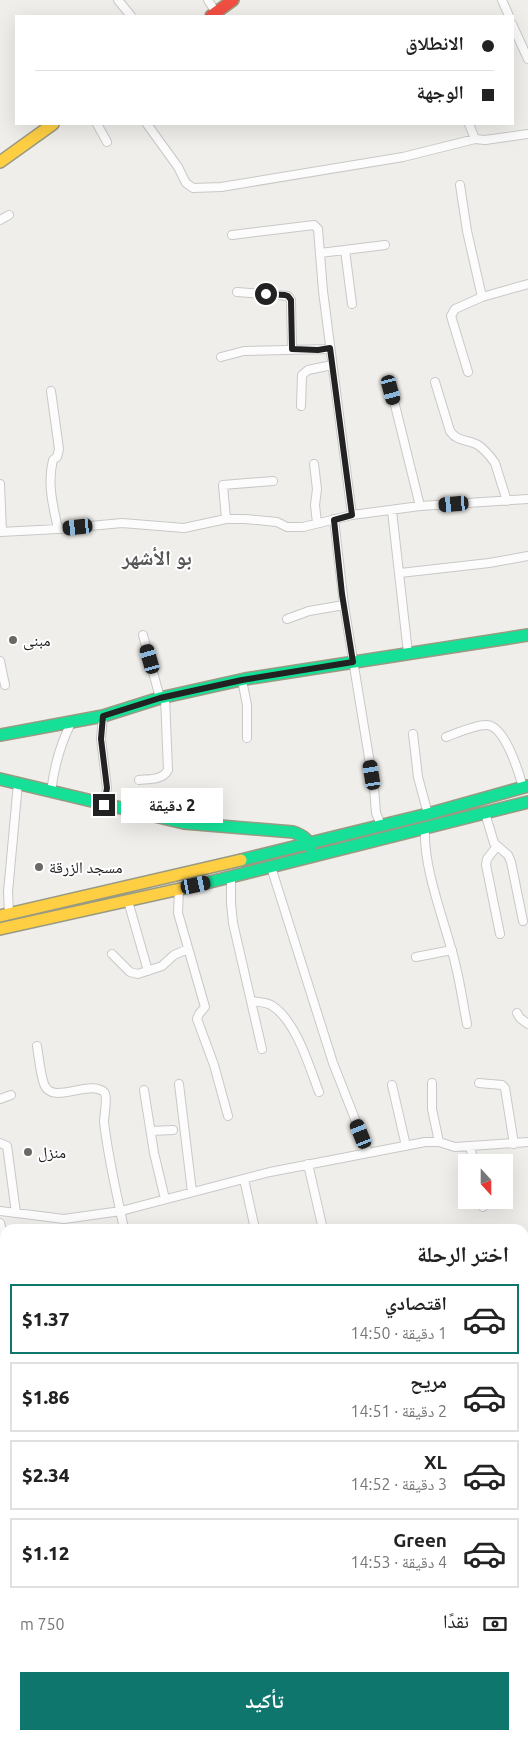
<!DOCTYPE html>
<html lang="ar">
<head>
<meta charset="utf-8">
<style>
	:root { --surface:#fff; --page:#f6f6f6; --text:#222; --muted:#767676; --line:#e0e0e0; --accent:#0f766e }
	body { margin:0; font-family:Ubuntu,"Noto Naskh Arabic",sans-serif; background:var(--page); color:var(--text); direction:rtl; height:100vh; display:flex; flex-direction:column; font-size:19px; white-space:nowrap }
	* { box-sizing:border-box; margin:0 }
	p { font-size:16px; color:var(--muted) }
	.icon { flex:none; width:28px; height:28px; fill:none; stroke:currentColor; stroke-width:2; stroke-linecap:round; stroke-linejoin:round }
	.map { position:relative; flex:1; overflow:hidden; direction:ltr }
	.panel { position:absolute; left:0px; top:1224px; width:529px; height:516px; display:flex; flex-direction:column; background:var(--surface); border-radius:15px 15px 0 0; box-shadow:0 5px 20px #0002; direction:rtl }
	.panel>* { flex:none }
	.hud { position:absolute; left:15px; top:15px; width:499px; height:110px; border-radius:0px; box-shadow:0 5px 20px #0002; direction:rtl; display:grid; align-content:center; height:110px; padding:0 20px; background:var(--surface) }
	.needle { width:32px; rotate:159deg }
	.tools { position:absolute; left:458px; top:1154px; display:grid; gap:10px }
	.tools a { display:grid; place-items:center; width:55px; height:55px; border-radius:0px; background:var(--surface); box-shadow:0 5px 20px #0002; font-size:25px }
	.end { position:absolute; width:22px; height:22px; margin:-11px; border:6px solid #222; background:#fff; box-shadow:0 0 0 2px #fff }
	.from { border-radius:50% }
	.bubble { position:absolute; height:35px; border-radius:0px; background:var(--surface); box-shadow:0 5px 20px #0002; font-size:16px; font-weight:800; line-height:35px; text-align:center; direction:rtl }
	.car { position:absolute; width:15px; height:30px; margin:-15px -8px; border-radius:6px; box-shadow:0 0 4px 1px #0007; background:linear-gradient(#222 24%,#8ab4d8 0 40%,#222 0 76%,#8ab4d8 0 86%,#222 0) }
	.hud b { display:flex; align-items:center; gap:18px; height:48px; font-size:19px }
	.hud b+b { border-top:1px solid var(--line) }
	.hud i { width:12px; height:12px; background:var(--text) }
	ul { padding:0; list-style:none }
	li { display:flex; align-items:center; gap:15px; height:70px; margin:0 10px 8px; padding:0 10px; border:2px solid var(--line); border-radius:0px }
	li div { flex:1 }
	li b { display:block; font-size:19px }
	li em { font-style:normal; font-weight:800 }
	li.selected { border-color:var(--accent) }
	li>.icon { width:45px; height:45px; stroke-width:1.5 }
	h2 { padding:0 20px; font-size:22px; line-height:60px }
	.pay { display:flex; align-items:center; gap:12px; height:55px; padding:0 20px; font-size:19px }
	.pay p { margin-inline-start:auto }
	.button { display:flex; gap:10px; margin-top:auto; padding:10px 20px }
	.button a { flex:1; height:58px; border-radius:0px; background:var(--accent); color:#fff; font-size:20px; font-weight:800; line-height:58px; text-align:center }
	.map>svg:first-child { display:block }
</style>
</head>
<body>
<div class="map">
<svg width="528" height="1739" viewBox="0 0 528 1739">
	<rect width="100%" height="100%" fill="#f0eeeb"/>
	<!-- park -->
	<path fill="#daf5da" d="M5,1477V1609L0,1610V1478Z"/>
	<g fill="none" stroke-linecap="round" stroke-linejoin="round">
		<!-- street casing -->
		<g stroke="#c9c8c7" stroke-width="10">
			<path id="street" d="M118,0L131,16
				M208,0L216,13
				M502,0L509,16
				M512,24L528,59
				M97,124L107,142
				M147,124L178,167L186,183L193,188L221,187L403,157L475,139L485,140L528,134
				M469,124L475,139
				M460,185L467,231L482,297L528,284
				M0,220L9,215
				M232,235L314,225L318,229L323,291L352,515
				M345,250L352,304
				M320,253L385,245
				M237,292L288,296L291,300L292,349
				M221,357L244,351L330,349
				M468,372L451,316L455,309L482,297
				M435,382L450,431C457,442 468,439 478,445C484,449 490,456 495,463L507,501
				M391,389L420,506
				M51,391L59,449L57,457L53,460C47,483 53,506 58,529
				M301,406L302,375L308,370L332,365
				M314,464L317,489L315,505L317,523
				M0,484L2,532
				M392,511L408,653
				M226,519L223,485L273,481
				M334,519L344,605L374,788L376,813L381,825
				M0,532L58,529L122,523L184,528L226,519H245L277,522L287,527H303L352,515L420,506L528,499
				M400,573L489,563L528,556
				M287,619L309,611L344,605
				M143,635L160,698
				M0,661L5,685
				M242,680L247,705V738
				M103,716L101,739L107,788L104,805
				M413,734L418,777L428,814
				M446,737C457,733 477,724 487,725C505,726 519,773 523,787
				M139,780C149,779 163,780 168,770L165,697
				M51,792C54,767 60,745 71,723
				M485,813L494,843L508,855L511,862L523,921
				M425,828C423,865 441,912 451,948C459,973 462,999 467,1024
				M497,846L487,859L486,865L500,934
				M271,867L333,1063L368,1152
				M231,878V903L233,923L262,1049
				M179,889L178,913L205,1007L199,1014L197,1019L214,1065L228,1116
				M128,901L148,971
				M9,914L8,892L18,783
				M112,954L130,972L138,974L162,966L174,955L188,949
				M416,957L452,950
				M252,1001C258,1002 265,1002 271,1005C296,1020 309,1066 319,1092
				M517,1013L520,1018L528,1024
				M37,1046C39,1058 40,1072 44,1084C52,1106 89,1079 104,1092C108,1096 104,1116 104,1122C108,1158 117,1194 124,1229
				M432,1083V1109L439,1142
				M479,1083L502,1085L505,1088L514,1144
				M179,1084L192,1192
				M392,1085L406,1146
				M144,1090L154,1153L165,1199
				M0,1099L11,1095
				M151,1131L173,1130
				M0,1143L7,1146L8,1153L16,1213
				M470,1147L474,1162
				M308,1164L322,1225L320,1229
				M244,1179L255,1229
				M481,1200L483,1207
				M0,1211L64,1219L121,1211L270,1172L425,1142H439L455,1147L528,1142
				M0,1223L5,1244
				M524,1310L528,1311
				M0,1390L5,1389
				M524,1490H528
				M524,1604L528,1603
				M0,1669L5,1667
				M527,1700L528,1707
				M162,1735L163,1739
				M213,1735L214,1739
				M429,1735L430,1739
				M356,1739L373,1735"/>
		</g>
		<!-- fast casing -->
		<g stroke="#999a82" stroke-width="14">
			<path id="fast" d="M0,735L103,716L160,698L245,679L528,635
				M0,779L184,823L293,832C301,835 308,838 310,847
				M241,860L428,814L528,786
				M198,885L528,802"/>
		</g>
		<!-- slow casing -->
		<g stroke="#999a82" stroke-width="14">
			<path id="slow" d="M0,162L53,124
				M0,916L241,860
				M0,929L198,885"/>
		</g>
		<!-- jam casing -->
		<g stroke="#999a82" stroke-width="14">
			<path id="jam" d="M211,16L233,0"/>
		</g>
		<!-- street -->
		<use href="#street" stroke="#fdfcfc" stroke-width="8"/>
		<!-- fast -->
		<use href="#fast" stroke="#16e098" stroke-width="11"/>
		<!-- slow -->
		<use href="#slow" stroke="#ffcf43" stroke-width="11"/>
		<!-- jam -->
		<use href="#jam" stroke="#f24e42" stroke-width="11"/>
	</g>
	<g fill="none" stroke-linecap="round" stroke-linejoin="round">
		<!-- route -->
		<path stroke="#222" stroke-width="6" d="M104,805L107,788L101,739L103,716L160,698L242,680L353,662L342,594L334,520L352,515L330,348L318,350L292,349L291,300L288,296L285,295L266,294"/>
	</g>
	<!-- markers -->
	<g fill="#6a6968" stroke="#fff" stroke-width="2">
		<circle cx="13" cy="640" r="5"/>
		<circle cx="39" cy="867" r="5"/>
		<circle cx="28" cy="1152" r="5"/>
	</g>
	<g text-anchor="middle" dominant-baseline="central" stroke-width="4" stroke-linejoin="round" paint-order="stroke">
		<!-- poi labels -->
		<g font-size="16" fill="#222" stroke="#fff" text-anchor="start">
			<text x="23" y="640">مبنى</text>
			<text x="49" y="867">مسجد الزرقة</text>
			<text x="38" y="1152">منزل</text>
		</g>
		<!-- district labels -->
		<g font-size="21" font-weight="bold" fill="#555" stroke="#fff">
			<text x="157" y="557">بو الأشهر</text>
		</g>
	</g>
</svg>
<div class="tools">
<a><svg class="needle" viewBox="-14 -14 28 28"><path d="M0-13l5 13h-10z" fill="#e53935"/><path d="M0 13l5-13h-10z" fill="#767676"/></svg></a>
</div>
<i class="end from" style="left:266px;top:294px"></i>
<i class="end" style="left:104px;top:805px"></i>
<div class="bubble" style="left:121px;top:788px;width:102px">2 دقيقة</div>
<i class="car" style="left:391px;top:390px;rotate:165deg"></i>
<i class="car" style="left:454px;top:504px;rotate:265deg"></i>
<i class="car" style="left:78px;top:527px;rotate:264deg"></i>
<i class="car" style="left:150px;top:659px;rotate:344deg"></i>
<i class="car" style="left:372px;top:775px;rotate:351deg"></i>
<i class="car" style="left:196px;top:885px;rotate:78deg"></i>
<i class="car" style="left:361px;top:1134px;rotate:338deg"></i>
<div class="hud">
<b><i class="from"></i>الانطلاق</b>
<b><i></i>الوجهة</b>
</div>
<section class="panel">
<h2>اختر الرحلة</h2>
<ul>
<li class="selected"><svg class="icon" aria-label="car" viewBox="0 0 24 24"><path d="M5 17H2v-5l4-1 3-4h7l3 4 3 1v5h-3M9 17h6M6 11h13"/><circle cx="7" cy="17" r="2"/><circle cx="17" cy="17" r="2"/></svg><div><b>اقتصادي</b><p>1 دقيقة · 14:50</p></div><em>$1.37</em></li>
<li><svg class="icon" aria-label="car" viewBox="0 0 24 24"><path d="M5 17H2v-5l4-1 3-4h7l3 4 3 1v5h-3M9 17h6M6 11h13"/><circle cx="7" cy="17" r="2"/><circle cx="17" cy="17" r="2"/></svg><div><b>مريح</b><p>2 دقيقة · 14:51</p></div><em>$1.86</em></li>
<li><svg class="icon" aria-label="car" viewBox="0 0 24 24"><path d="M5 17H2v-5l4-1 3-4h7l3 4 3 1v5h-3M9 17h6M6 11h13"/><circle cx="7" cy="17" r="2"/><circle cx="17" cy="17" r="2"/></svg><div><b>XL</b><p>3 دقيقة · 14:52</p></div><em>$2.34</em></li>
<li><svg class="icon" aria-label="car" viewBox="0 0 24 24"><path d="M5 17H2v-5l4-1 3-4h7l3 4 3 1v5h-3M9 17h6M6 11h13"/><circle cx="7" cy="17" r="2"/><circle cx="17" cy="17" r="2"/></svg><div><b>Green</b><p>4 دقيقة · 14:53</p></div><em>$1.12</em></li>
</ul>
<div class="pay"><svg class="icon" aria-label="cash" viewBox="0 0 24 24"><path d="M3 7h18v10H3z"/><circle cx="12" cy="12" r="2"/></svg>نقدًا<p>750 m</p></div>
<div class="button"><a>تأكيد</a></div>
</section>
</div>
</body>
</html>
